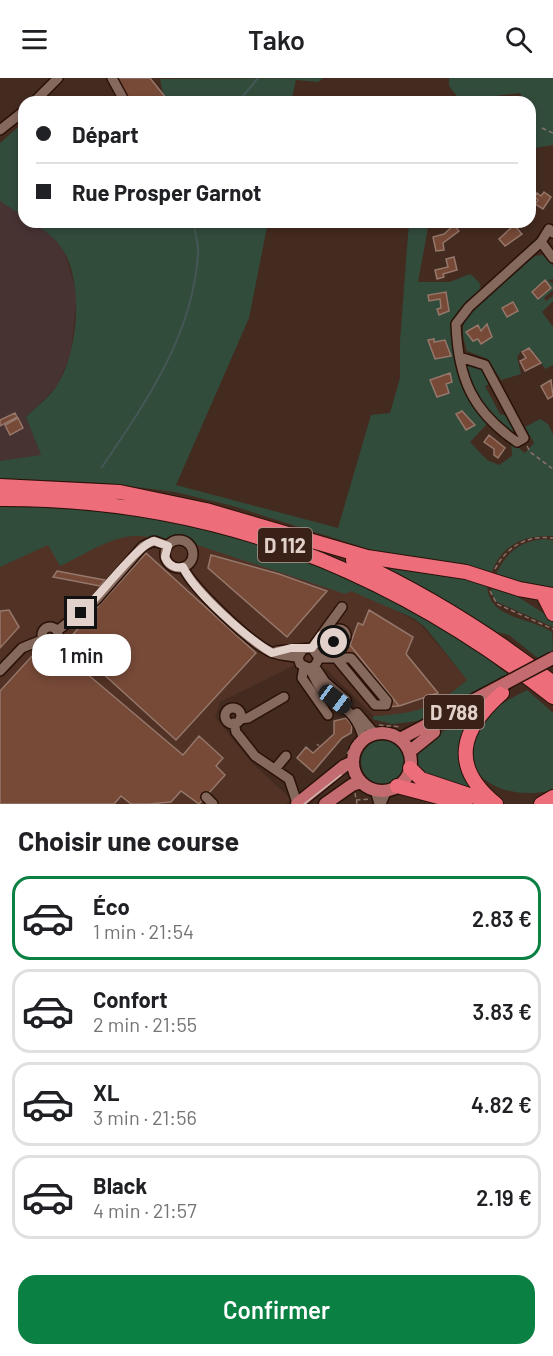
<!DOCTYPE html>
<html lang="fr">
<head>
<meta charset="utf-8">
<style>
	:root { --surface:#fff; --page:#f2f2f2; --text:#202124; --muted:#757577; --line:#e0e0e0; --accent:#0b8043 }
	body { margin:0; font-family:Barlow,sans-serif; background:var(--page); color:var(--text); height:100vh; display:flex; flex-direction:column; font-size:22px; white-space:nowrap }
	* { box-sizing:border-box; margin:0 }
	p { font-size:20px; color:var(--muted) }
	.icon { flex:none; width:33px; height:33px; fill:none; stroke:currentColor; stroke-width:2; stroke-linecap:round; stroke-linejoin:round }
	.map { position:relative; height:726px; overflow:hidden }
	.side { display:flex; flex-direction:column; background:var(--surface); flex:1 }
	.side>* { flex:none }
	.guide { position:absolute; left:18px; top:18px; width:518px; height:132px; border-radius:18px; box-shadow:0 3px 9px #0003; display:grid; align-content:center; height:132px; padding:0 18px; background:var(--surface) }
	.end { position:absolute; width:27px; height:27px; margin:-14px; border:8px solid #e2d1ca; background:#111; box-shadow:0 0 0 3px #111 }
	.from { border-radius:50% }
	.bubble { position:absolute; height:42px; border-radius:18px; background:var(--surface); box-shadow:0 3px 9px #0003; font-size:20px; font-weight:600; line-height:42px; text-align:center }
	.car { position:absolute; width:18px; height:36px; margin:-18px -9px; border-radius:8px; box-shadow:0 0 4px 2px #0007; background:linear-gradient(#222 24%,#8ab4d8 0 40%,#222 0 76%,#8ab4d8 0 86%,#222 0) }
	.guide b { display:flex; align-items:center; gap:21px; height:57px; font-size:22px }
	.guide b+b { border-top:2px solid var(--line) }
	.guide i { width:15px; height:15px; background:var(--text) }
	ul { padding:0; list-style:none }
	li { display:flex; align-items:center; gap:18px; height:84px; margin:0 12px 9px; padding:0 6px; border:3px solid var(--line); border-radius:18px }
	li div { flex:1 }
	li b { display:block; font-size:22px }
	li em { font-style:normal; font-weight:600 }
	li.selected { border-color:var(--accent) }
	li>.icon { width:54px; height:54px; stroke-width:1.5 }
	h2 { padding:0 18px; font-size:27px; line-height:72px }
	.primary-button { display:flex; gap:12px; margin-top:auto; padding:12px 18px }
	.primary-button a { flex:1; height:69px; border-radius:18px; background:var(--accent); color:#fff; font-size:24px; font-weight:600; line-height:69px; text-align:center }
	header { display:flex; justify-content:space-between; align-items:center; height:78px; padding:0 18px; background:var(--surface); font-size:27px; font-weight:600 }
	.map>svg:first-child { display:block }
</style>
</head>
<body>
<header><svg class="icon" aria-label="menu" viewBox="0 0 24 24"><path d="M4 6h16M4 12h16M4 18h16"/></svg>Tako<svg class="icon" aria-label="search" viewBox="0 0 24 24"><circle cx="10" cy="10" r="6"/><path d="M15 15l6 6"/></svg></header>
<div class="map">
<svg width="553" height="726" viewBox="0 0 553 726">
	<rect width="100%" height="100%" fill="#442b20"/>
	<!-- built -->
	<path fill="#523225" d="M131,449L161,454L356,510L420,546L468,602L440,625L406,636L374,638L326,591L299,585L220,624L215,639L252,685L291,721L286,726H0V487L49,464Z"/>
	<!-- medical -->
	<path fill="#483333" d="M0,123L24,139V144H32L49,155L64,173L77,216L71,274L58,307L26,339L41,377L0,383Z"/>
	<!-- green -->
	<path fill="#324c3c" d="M323,0L318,4L296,2L291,24H165L160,1Z
		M449,0H553V67L535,70L530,79V52L536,48L530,34V24H525L520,15L460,22L449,8Z
		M24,44V139L0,123V65Z
		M32,144H268L249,240L176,407L338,450L371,337L390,335L400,300V263L409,144H429L418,204H450L470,196L479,204L481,211L458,233L451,249L456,282L467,318L488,345L470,364L487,382L499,387L512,378L511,364L525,375L534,365L525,349L540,341L548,346L553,356V458C523,457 502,466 491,496L476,490L372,472L233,428L175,414L106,405L0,400V383L41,377L26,339C36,329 51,318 58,306C78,272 84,206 63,172C55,159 44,152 32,144Z
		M543,177L553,188V201L548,202L553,206V212L544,220L546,223L553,218V223L542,234L553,249V287L545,291L535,275L532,276L528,270L521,273L517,279L521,296L501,302L488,281L467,273C465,266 462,257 463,250C464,230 519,192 535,178Z
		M470,285L482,290L490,306L485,308L500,336L508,338L516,353L511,354C489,335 475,319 466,291Z
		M0,427C160,430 305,465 442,548C466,562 487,581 509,597L419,643L392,646L372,641L374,638C418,635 433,631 467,602L425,549L413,540L351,513L345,516L176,460C165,466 152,458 139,458C111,457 85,477 60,488L48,467L0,489Z
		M545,461L553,462V513L495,498C506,475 519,463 545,461Z
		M380,486L487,503C486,542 526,537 552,554L553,572L538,580L509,557L497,554L428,512Z
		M493,506L507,512L553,541V549L495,523L491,513Z
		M527,612L553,635V712C499,726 446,691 482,643C492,629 512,620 527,612Z
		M465,643L468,647L475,715L424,697L416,689C418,661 442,654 465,643Z
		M361 684a22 22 0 1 1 44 0a22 22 0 1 1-44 0Z"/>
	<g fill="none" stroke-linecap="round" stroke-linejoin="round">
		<!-- stream -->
		<path stroke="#445756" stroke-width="2" d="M238,24L258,0
			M102,389C146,324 193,257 198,176C199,166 195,154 193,144"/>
	</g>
	<!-- building -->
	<path fill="#774a38" stroke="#95776b" stroke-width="1.5" d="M115,0H150L166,20L161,24H152L150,21L145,24H130Z
		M544,114L551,119L543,131L535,126L538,122L535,119L537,115L541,118Z
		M454,147L459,153L443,165L444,172L436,173L433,159L444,156Z
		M514,147L522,156L505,168L499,161Z
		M454,179L457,192L443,196L444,199L437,201L435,192L448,189L446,181Z
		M545,202L551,210L538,221L532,214Z
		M446,214L449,233L439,237L437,231L441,230L440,221L429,223L428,217Z
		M513,224L518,233L507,239L502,230Z
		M487,246L492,259L481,266L478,261L473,263L466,254L478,247L481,253Z
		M434,261V264L445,262L451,278L435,281L428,262Z
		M529,270L541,285L525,293L520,283L526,280L522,274Z
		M450,295L452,304L446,306L449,315L437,319L430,302Z
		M551,302L553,318L548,321L541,308Z
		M462,333L475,347L466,352L456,336Z
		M15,335L17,339L0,348V342Z
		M18,340L23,350L10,357L5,347Z
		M489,357L505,370L498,380L494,377V371L484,364Z
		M146,475L256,575L176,662L67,563Z
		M211,477L279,496L327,513L287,559L208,490Z
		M57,493L78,497L105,502L100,508L53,499Z
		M9,532L19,549L0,570V533Z
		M369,532L413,559L406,576L438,615L399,628L350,567L358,545L363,547Z
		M352,560L350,567L399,628L388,629L373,622L338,576L339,571Z
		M53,567L183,677L199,658L223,680L216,688L225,697L199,726L181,713L171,724L149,726H131L121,718L114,726H0V613L32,578Z
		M346,640L352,647L351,655L342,660L313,694L297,680L306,669L313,675L334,656V643Z"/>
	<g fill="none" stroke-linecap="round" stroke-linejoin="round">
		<!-- minor casing -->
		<g stroke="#2a1209" stroke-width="12">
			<path id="minor" d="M112,0L125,24
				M34,24L58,0
				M0,52L24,33
				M541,164L553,180
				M460,279L485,287L524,360L517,364C472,333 458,300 456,246L469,229L541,164L549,151L553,155
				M165 476a14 14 0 1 1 28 0a14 14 0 1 1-28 0Z
				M183,489C192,509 250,565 271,574C279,578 290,578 298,579
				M42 557a8 8 0 1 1 16 0a8 8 0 1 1-16 0Z
				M332 558a7 7 0 1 1 14 0a7 7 0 1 1-14 0Z
				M57,553L96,522L143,468L154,463L168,468
				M312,570L342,529
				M277,573L312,570L319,580L315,588L309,590L300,586L298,579L303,571
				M319,580H351L387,623L386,627H375L336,580
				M304,589L302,600L328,637
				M309,590C313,596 316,605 321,611C341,632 354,628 364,662
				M317,592L325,604L346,622
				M0,593L22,570L44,561
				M225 638a8 8 0 1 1 16 0a8 8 0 1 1-16 0Z
				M357,635L375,656
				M240,641L248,640L284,619
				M234,645L236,654L255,678L289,701L297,725
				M275,691L286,678
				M375,712L379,726
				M206,719L213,726
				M381,726L387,712"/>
		</g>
		<!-- major casing -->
		<g stroke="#2a1209" stroke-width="15">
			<path id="major" d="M353 684a29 29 0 1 1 58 0a29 29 0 1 1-58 0Z
				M400,661L506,605
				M409,674L434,654
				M297,726L344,688L353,684
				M325,726L352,707L361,704"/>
		</g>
		<!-- highway casing -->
		<g stroke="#2a1209" stroke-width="16">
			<path id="highway" d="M0,408L120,414L206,432L367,479L466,494L519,511L553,517
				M0,421C211,420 388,490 553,619
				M353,482C424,515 491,556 553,605
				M543,516L553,536
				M410,690L421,701L490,724
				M397,708L465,726
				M496,726C449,688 461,651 502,615
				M541,726L553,719"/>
		</g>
		<!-- path -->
		<path stroke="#887269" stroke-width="1.5" stroke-dasharray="4.5 3" stroke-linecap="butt" d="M542,50L553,55
			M527,368L530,374L553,391
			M495,491C507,468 527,457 553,460
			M490,513L497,526L553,551
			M379,647L401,649
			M317,666L319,668
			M347,676L355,662
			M355,715L357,726
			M356,722L370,721"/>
		<!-- minor -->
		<use href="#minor" stroke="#86695d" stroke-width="9"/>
		<!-- major -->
		<use href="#major" stroke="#c46b6f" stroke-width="12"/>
		<!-- highway -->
		<use href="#highway" stroke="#ee6d7b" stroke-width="14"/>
		<!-- tram -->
		<path stroke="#cab8b1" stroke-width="1.5" d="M304,726L341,697"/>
		<!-- major-bridge casing -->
		<g stroke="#2a1209" stroke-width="15" stroke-linecap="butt">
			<path id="major-bridge" d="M506,605L553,580"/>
		</g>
		<!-- major-bridge -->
		<use href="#major-bridge" stroke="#c46b6f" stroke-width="12"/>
	</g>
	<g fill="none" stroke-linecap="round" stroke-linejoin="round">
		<!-- route -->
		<path stroke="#e2d1ca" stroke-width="8" d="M81,535C98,520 138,466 154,463L168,468L165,479C168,487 175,491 183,489C195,515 247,560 272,575L291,570H312L321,557L332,558L334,564"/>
	</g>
	<g text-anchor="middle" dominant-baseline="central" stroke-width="5" stroke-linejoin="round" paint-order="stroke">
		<!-- shield labels -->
		<g fill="#392117" stroke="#af9c94" stroke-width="1.5">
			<rect x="258" y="450" width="54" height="34" rx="4.5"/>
			<rect x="424" y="617" width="60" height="34" rx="4.5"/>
		</g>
		<g font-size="20" font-weight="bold" fill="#e2d1ca">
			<text x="285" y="467">D 112</text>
			<text x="454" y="634">D 788</text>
		</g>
	</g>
</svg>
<i class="end from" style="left:334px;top:564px"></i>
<i class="end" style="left:81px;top:535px"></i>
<div class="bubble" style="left:32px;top:556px;width:99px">1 min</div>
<i class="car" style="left:335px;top:621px;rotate:127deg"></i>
<div class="guide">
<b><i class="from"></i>Départ</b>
<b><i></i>Rue Prosper Garnot</b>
</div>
</div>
<section class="side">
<h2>Choisir une course</h2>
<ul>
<li class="selected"><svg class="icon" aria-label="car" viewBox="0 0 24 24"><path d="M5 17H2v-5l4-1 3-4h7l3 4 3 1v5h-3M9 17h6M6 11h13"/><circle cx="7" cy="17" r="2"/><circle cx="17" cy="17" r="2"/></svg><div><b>Éco</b><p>1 min · 21:54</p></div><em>2.83 €</em></li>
<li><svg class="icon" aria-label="car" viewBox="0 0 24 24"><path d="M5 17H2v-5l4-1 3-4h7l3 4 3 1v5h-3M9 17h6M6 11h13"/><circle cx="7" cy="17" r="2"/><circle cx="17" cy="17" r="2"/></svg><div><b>Confort</b><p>2 min · 21:55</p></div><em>3.83 €</em></li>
<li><svg class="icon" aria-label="car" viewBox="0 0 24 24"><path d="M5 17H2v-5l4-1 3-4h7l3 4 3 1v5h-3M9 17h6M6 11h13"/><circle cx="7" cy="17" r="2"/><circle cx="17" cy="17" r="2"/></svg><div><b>XL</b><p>3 min · 21:56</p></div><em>4.82 €</em></li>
<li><svg class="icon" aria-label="car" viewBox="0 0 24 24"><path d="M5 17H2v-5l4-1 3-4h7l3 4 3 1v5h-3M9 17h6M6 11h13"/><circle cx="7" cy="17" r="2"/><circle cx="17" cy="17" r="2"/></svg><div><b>Black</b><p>4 min · 21:57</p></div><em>2.19 €</em></li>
</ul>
<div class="primary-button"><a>Confirmer</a></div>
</section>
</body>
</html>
